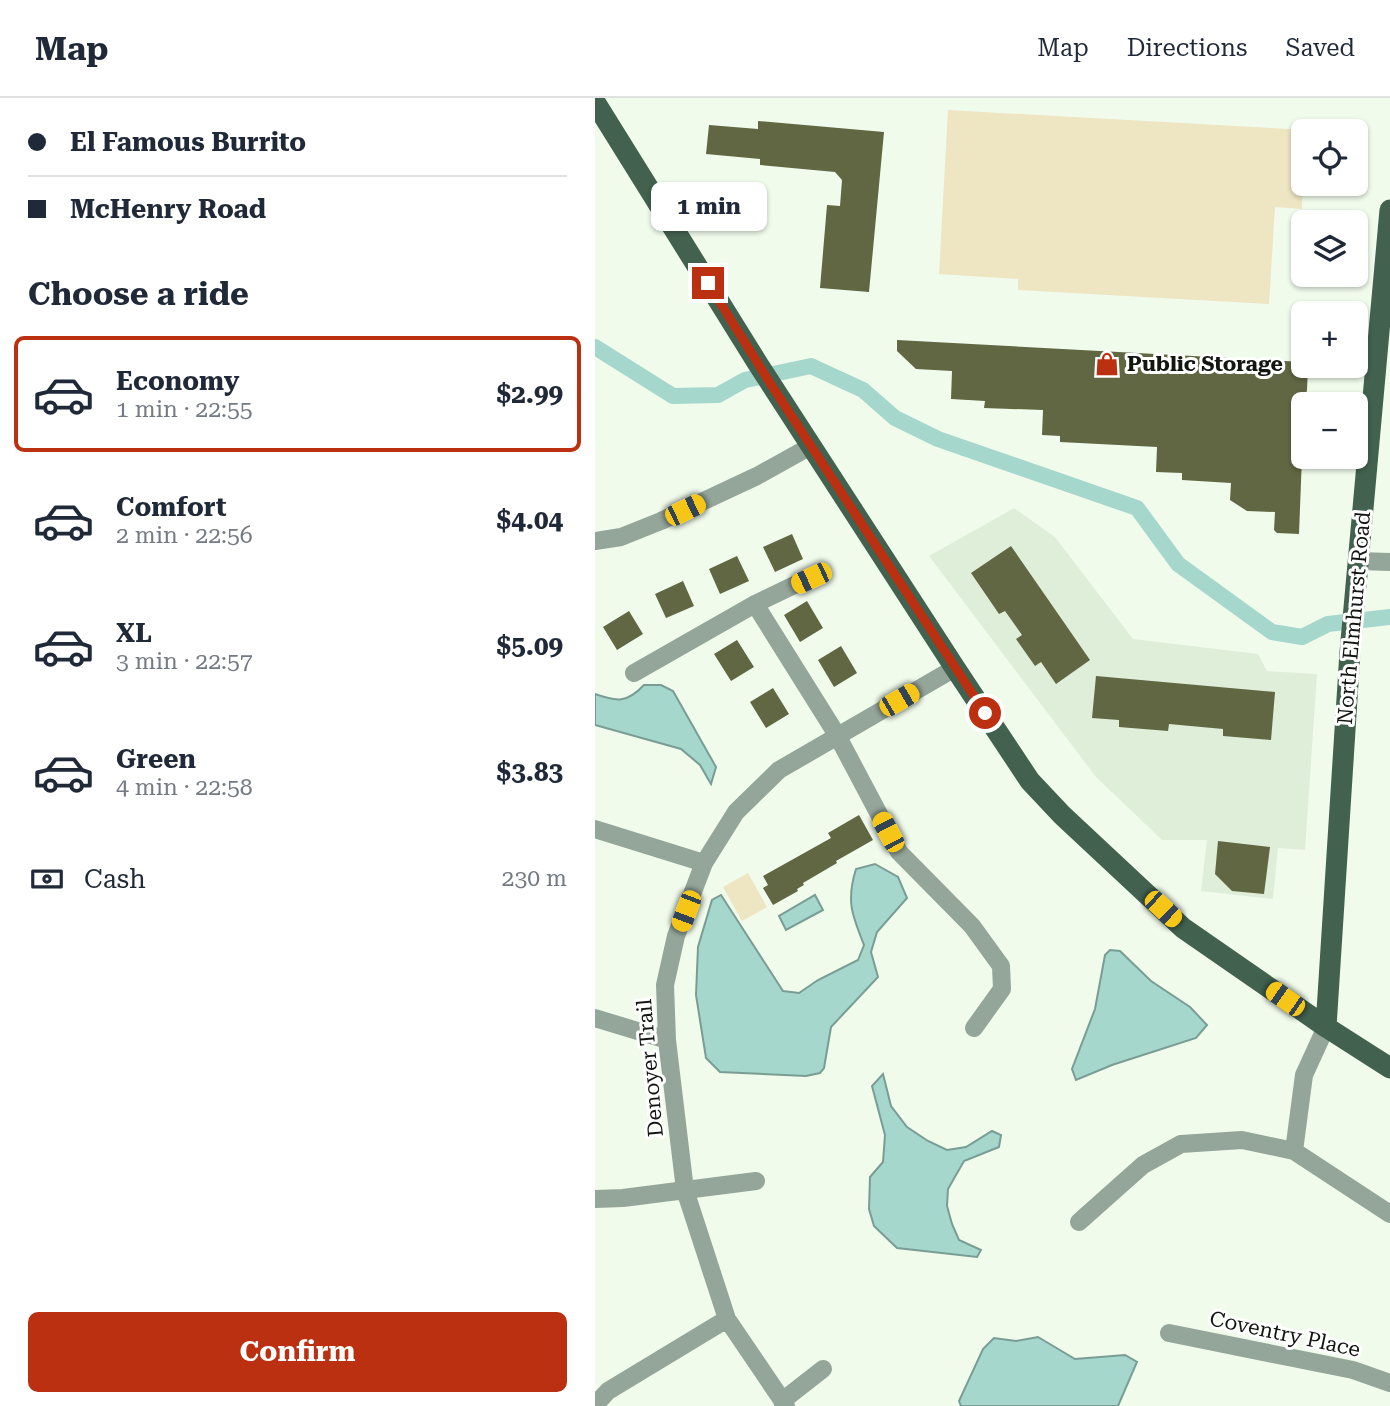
<!DOCTYPE html>
<html lang="en">
<head>
<meta charset="utf-8">
<style>
	:root { --surface:#fff; --page:#f6f6f7; --text:#1f2937; --muted:#747a83; --line:#e0e1e3; --accent:#bb3010 }
	body { margin:0; font-family:"Roboto Serif",serif; background:var(--page); color:var(--text); height:100vh; display:flex; flex-direction:column; font-size:26px; white-space:nowrap }
	* { box-sizing:border-box; margin:0 }
	p { font-size:23px; color:var(--muted) }
	.icon { flex:none; width:38px; height:38px; fill:none; stroke:currentColor; stroke-width:2; stroke-linecap:round; stroke-linejoin:round }
	.map { position:relative; flex:1; overflow:hidden }
	.side { display:flex; flex-direction:column; background:var(--surface); width:595px }
	.side>* { flex:none }
	.hud { display:grid; align-content:center; height:154px; padding:0 28px; background:var(--surface) }
	.fabs { position:absolute; left:696px; top:21px; display:grid; gap:14px }
	.fabs a { display:grid; place-items:center; width:77px; height:77px; border-radius:10px; background:var(--surface); box-shadow:0 2px 5px #0004; font-size:35px }
	.end { position:absolute; width:32px; height:32px; margin:-16px; border:9px solid #bb3010; background:#fff; box-shadow:0 0 0 4px #fff }
	.from { border-radius:50% }
	.bubble { position:absolute; height:49px; border-radius:10px; background:var(--surface); box-shadow:0 2px 5px #0004; font-size:23px; font-weight:700; line-height:49px; text-align:center }
	.car { position:absolute; width:21px; height:42px; margin:-21px -10px; border-radius:9px; box-shadow:0 0 5px 2px #0007; background:linear-gradient(#f5c518 24%,#345 0 40%,#f5c518 0 76%,#345 0 86%,#f5c518 0) }
	.hud b { display:flex; align-items:center; gap:24px; height:66px; font-size:26px }
	.hud b+b { border-top:2px solid var(--line) }
	.hud i { width:18px; height:18px; background:var(--text) }
	ul { padding:0; list-style:none }
	li { display:flex; align-items:center; gap:21px; height:116px; margin:0 14px 10px; padding:0 14px; border:4px solid transparent; border-radius:10px }
	li div { flex:1 }
	li b { display:block; font-size:26px }
	li em { font-style:normal; font-weight:700 }
	li.current { border-color:var(--accent) }
	li>.icon { width:63px; height:63px; stroke-width:1.5 }
	h2 { padding:0 28px; font-size:32px; line-height:84px }
	.pay { display:flex; align-items:center; gap:18px; height:77px; padding:0 28px; font-size:26px }
	.pay p { margin-inline-start:auto }
	.primary-button { display:flex; gap:14px; margin-top:auto; padding:14px 28px }
	.primary-button a { flex:1; height:80px; border-radius:10px; background:var(--accent); color:#fff; font-size:28px; font-weight:700; line-height:80px; text-align:center }
	header { display:flex; align-items:center; gap:42px; box-sizing:border-box; height:98px; padding:0 35px; background:var(--surface); border-bottom:2px solid var(--line) }
	header strong { font-size:33px }
	nav { display:flex; gap:38px; margin-inline-start:auto; font-size:24px }
	main { display:flex; flex:1; min-height:0 }
	.map>svg:first-child { display:block }
</style>
</head>
<body>
<header>
<strong>Map</strong>
<nav><a>Map</a><a>Directions</a><a>Saved</a></nav>
</header>
<main>
<section class="side">
<div class="hud">
<b><i class="from"></i>El Famous Burrito</b>
<b><i></i>McHenry Road</b>
</div>
<h2>Choose a ride</h2>
<ul>
<li class="current"><svg class="icon" aria-label="car" viewBox="0 0 24 24"><path d="M5 17H2v-5l4-1 3-4h7l3 4 3 1v5h-3M9 17h6M6 11h13"/><circle cx="7" cy="17" r="2"/><circle cx="17" cy="17" r="2"/></svg><div><b>Economy</b><p>1 min · 22:55</p></div><em>$2.99</em></li>
<li><svg class="icon" aria-label="car" viewBox="0 0 24 24"><path d="M5 17H2v-5l4-1 3-4h7l3 4 3 1v5h-3M9 17h6M6 11h13"/><circle cx="7" cy="17" r="2"/><circle cx="17" cy="17" r="2"/></svg><div><b>Comfort</b><p>2 min · 22:56</p></div><em>$4.04</em></li>
<li><svg class="icon" aria-label="car" viewBox="0 0 24 24"><path d="M5 17H2v-5l4-1 3-4h7l3 4 3 1v5h-3M9 17h6M6 11h13"/><circle cx="7" cy="17" r="2"/><circle cx="17" cy="17" r="2"/></svg><div><b>XL</b><p>3 min · 22:57</p></div><em>$5.09</em></li>
<li><svg class="icon" aria-label="car" viewBox="0 0 24 24"><path d="M5 17H2v-5l4-1 3-4h7l3 4 3 1v5h-3M9 17h6M6 11h13"/><circle cx="7" cy="17" r="2"/><circle cx="17" cy="17" r="2"/></svg><div><b>Green</b><p>4 min · 22:58</p></div><em>$3.83</em></li>
</ul>
<div class="pay"><svg class="icon" aria-label="cash" viewBox="0 0 24 24"><path d="M3 7h18v10H3z"/><circle cx="12" cy="12" r="2"/></svg>Cash<p>230 m</p></div>
<div class="primary-button"><a>Confirm</a></div>
</section>
<div class="map">
<svg width="795" height="1308" viewBox="0 0 795 1308">
	<rect width="100%" height="100%" fill="#f0fbec"/>
	<!-- built -->
	<path fill="#dfeed9" d="M419,410L460,439L538,541L663,556L672,573L722,576L710,752L683,750L678,801L606,793L612,742H567L501,679L334,458Z"/>
	<!-- green -->
	<path fill="#eee5c3" d="M353,12L712,32V33H709L707,111L680,109L674,206L423,192V181L344,176Z
		M153,775L172,809L147,823L128,789Z"/>
	<!-- water -->
	<path fill="#a5d7cc" stroke="#799d94" stroke-width="2" d="M49,587H66L78,593L121,669L116,686L105,667L86,651L0,627V596C22,604 32,605 49,587Z
		M280,766L303,779L312,800L282,834L276,854L283,879L236,929L229,970L225,975L211,978L125,974L111,960L101,897L103,849L117,802L126,797L188,893L204,895L223,882L263,862L269,847C257,817 251,803 261,771Z
		M220,797L228,812L191,832L184,818Z
		M515,852L525,853L556,883L595,909L612,927L601,940L517,967L481,982L477,971L500,911L510,857Z
		M288,976L296,1008L312,1029L333,1043L352,1052L371,1049L397,1033L406,1037L404,1049L369,1063L353,1091L352,1108L357,1126L364,1142L386,1152L382,1159L302,1150L279,1128L274,1111L275,1079L288,1064L290,1037L277,988Z
		M443,1239L480,1261L530,1257L542,1264L523,1308H366L364,1303L388,1251L399,1240L421,1243Z"/>
	<g fill="none" stroke-linecap="round" stroke-linejoin="round">
		<!-- canal -->
		<path stroke="#a5d7cc" stroke-width="16" d="M0,249L78,298L123,297L150,282L216,268L268,292L300,320L343,341L542,410L583,466L677,534L707,539L733,526L795,519"/>
	</g>
	<!-- building -->
	<path fill="#616743" d="M163,23L289,34L274,194L225,190L232,107L245,108L247,82L240,74L165,67V61L111,56L114,27L163,31Z
		M302,242L709,264V268H713L712,292L709,306L704,436L682,435L679,432L680,414L652,413L635,402L636,385L587,382V375L561,374L562,349L465,344V338L447,337L448,312L389,310L390,303L356,301L357,273L321,271L302,253Z
		M197,436L208,461L180,474L168,449Z
		M416,448L495,562L461,586L446,564L440,568L421,541L427,537L410,513L404,516L376,475Z
		M142,458L154,483L125,496L114,471Z
		M88,483L99,508L71,520L60,496Z
		M212,503L228,530L205,544L189,517Z
		M34,513L48,536L22,552L8,529Z
		M142,542L159,569L136,583L119,556Z
		M246,548L262,575L239,589L223,562Z
		M501,578L680,594L676,642L628,638V631L574,626L573,633L524,629V622L497,620Z
		M178,590L194,616L171,630L155,604Z
		M264,717L278,742L241,763L242,765L208,785L209,787L202,791L203,793L178,807L168,790L173,787L168,778L236,740L233,735Z
		M623,743L675,749L669,796L637,793L620,776Z"/>
	<g fill="none" stroke-linecap="round" stroke-linejoin="round">
		<!-- street -->
		<path stroke="#94a59a" stroke-width="18" d="M0,443L26,439L66,423L162,378L216,348
			M764,463L795,464
			M160,506L242,637L304,754L377,828L406,868L407,891L379,930
			M39,575L160,506L216,479
			M0,731L109,765
			M0,920L72,942
			M699,1053L709,977L731,929
			M0,1101L28,1100L161,1083
			M484,1124L548,1067L586,1046L647,1042L699,1053L795,1116
			M574,1235L758,1272L795,1285
			M187,1303L228,1271
			M0,1307L13,1293L132,1221
			M191,1308L132,1221L90,1092L72,942L70,887L81,838L109,765L141,714L184,672L360,570"/>
		<!-- primary -->
		<path stroke="#42614f" stroke-width="21" d="M0,4L163,266L360,570L435,683L467,717L588,830L731,929L795,970
			M731,929L755,554L795,112"/>
	</g>
	<g fill="none" stroke-linecap="round" stroke-linejoin="round">
		<!-- route -->
		<path stroke="#bb3010" stroke-width="9" d="M113,185L175,285L390,615"/>
	</g>
	<!-- icons -->
	<defs>
		<g id="shop-bare" transform="scale(1.89)"><path d="M-5-2.5h2.3a2.7 3.5 0 0 1 5.4 0H5L5.5 6h-11ZM-1.5-2.5h3a1.5 2.3 0 0 0-3 0Z" fill="#bb3010" stroke="#fff" stroke-width="2.5" paint-order="stroke"/></g>
	</defs>
	<g fill-rule="evenodd">
		<use href="#shop-bare" x="512" y="266"/>
	</g>
	<g text-anchor="middle" dominant-baseline="central" stroke-width="6" stroke-linejoin="round" paint-order="stroke">
		<!-- poi labels -->
		<g font-size="21" font-weight="bold" fill="#121611" stroke="#fff" text-anchor="start">
			<text x="532" y="266">Public Storage</text>
		</g>
		<!-- street labels -->
		<g font-size="21" fill="#121611" stroke="#fff">
			<text transform="translate(759 520) rotate(-85)">North Elmhurst Road</text>
			<text transform="translate(55 970) rotate(-95)">Denoyer Trail</text>
			<text transform="translate(690 1236) rotate(12)">Coventry Place</text>
		</g>
	</g>
</svg>
<div class="fabs">
<a><svg class="icon" aria-label="locate" viewBox="0 0 24 24"><circle cx="12" cy="12" r="6"/><path d="M12 2v4M12 18v4M2 12h4M18 12h4"/></svg></a>
<a><svg class="icon" aria-label="layers" viewBox="0 0 24 24"><path d="M12 4l9 5-9 5-9-5zM3 14l9 5 9-5"/></svg></a>
<a>+</a>
<a>−</a>
</div>
<i class="end from" style="left:390px;top:615px"></i>
<i class="end" style="left:113px;top:185px"></i>
<div class="bubble" style="left:56px;top:84px;width:116px">1 min</div>
<i class="car" style="left:90px;top:412px;rotate:64deg"></i>
<i class="car" style="left:216px;top:480px;rotate:245deg"></i>
<i class="car" style="left:304px;top:602px;rotate:60deg"></i>
<i class="car" style="left:293px;top:734px;rotate:332deg"></i>
<i class="car" style="left:568px;top:811px;rotate:133deg"></i>
<i class="car" style="left:91px;top:813px;rotate:201deg"></i>
<i class="car" style="left:690px;top:901px;rotate:305deg"></i>
</div>
</main>
</body>
</html>
